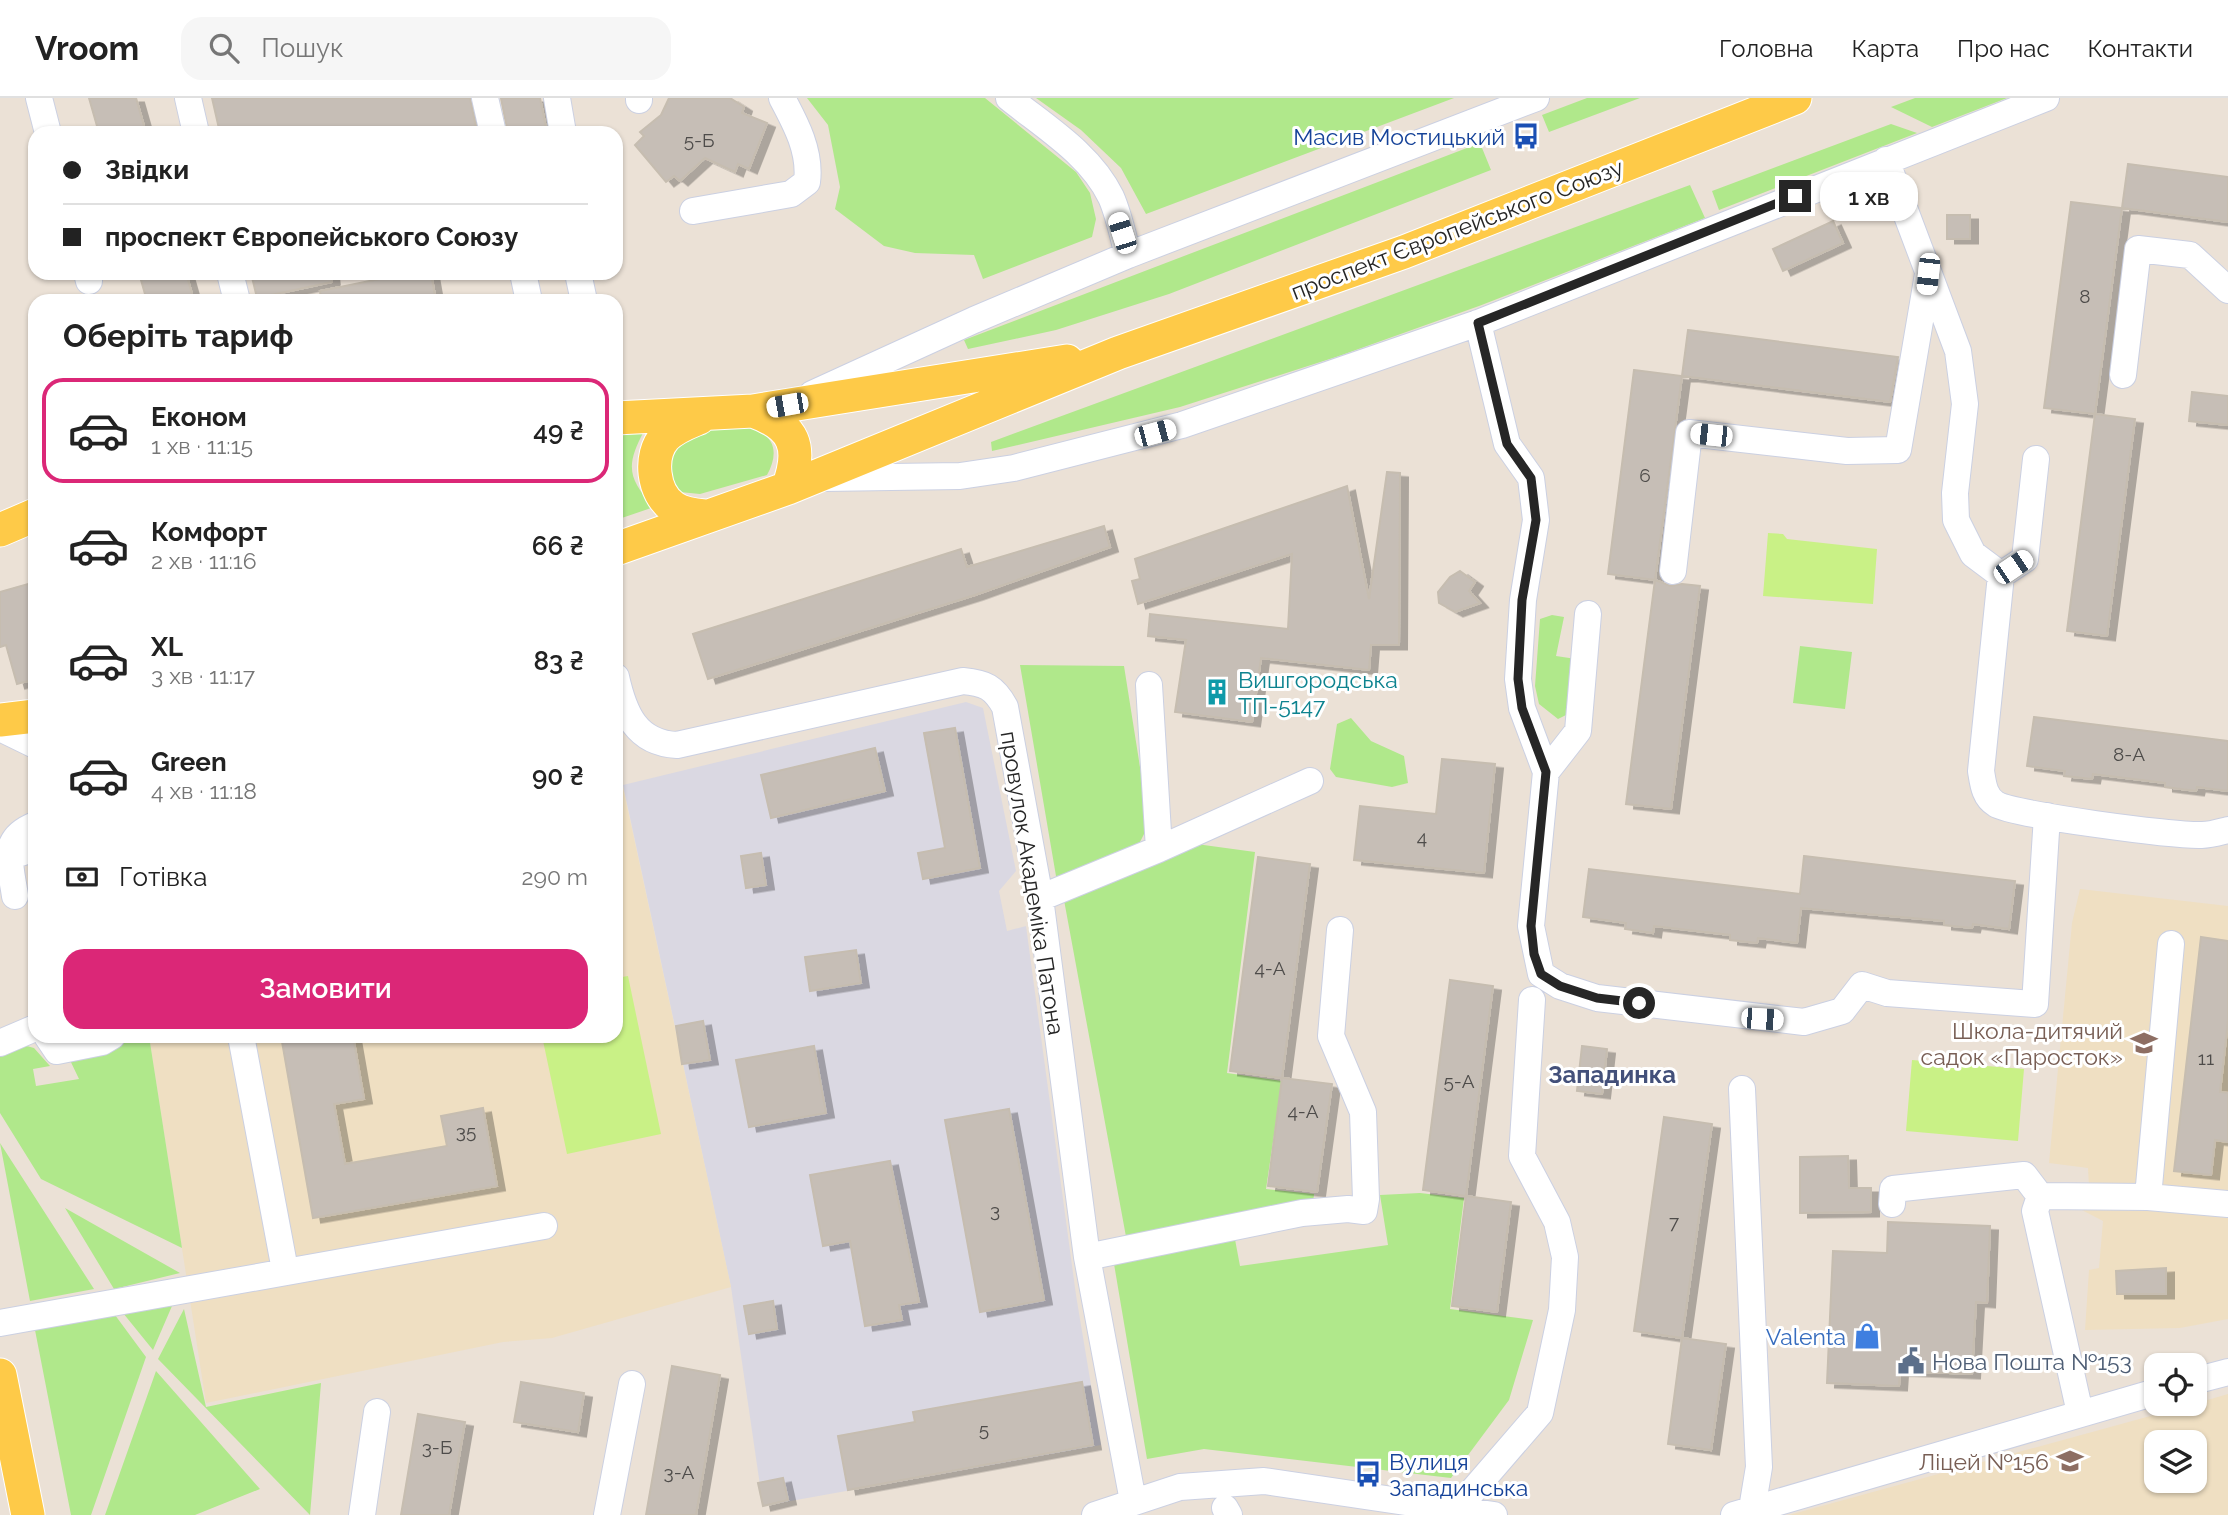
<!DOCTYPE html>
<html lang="uk">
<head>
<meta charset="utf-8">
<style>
	:root { --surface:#fff; --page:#f6f6f6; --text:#222; --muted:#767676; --line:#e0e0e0; --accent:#db2777 }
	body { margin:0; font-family:Raleway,sans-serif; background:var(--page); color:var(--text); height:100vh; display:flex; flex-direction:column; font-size:26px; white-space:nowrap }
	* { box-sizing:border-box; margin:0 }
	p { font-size:23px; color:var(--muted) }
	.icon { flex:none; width:38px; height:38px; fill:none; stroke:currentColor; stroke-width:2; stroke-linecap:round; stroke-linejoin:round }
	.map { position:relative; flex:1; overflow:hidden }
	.side { position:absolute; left:28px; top:196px; width:595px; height:749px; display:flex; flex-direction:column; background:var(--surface); border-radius:21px; box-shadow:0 2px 5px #0004 }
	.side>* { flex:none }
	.top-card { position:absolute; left:28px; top:28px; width:595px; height:154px; border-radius:21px; box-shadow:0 2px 5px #0004; display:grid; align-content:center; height:154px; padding:0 35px; background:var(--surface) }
	.controls { position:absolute; left:2144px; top:1255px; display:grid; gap:14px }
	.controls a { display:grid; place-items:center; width:63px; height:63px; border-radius:14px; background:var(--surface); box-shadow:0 2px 5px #0004; font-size:35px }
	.end { position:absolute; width:32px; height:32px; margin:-16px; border:9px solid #262626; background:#fff; box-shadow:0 0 0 4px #fff }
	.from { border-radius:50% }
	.bubble { position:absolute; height:49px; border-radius:21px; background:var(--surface); box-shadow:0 2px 5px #0004; font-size:23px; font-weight:600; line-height:49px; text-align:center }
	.car { position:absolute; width:21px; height:42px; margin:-21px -10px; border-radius:9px; box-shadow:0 0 5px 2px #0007; background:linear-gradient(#fff 24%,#345 0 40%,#fff 0 76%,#345 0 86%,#fff 0) }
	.top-card b { display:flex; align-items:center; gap:24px; height:66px; font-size:26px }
	.top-card b+b { border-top:2px solid var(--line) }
	.top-card i { width:18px; height:18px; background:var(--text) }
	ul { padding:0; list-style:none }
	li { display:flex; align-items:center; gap:21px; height:105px; margin:0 14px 10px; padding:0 21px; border:4px solid transparent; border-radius:21px }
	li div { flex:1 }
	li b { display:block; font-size:26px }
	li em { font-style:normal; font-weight:600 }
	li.current { border-color:var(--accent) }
	li>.icon { width:63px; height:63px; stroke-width:1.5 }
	h2 { padding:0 35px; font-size:32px; line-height:84px }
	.pay { display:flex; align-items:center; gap:18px; height:77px; padding:0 35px; font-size:26px }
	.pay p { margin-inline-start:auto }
	.action { display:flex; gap:14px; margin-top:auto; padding:14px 35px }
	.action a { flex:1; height:80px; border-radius:21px; background:var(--accent); color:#fff; font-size:28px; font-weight:600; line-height:80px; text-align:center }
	header { display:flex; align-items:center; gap:42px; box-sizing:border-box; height:98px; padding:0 35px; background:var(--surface); border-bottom:2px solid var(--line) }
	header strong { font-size:33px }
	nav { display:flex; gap:38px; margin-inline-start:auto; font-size:24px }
	.search { width:490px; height:63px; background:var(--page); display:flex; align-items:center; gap:18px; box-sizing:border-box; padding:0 24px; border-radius:21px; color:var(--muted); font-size:26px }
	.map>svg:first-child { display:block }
</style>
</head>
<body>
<header>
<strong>Vroom</strong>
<div class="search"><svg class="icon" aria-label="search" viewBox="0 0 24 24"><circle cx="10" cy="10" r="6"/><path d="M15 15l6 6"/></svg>Пошук</div>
<nav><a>Головна</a><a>Карта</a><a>Про нас</a><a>Контакти</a></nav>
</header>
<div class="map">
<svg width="2228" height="1417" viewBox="0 0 2228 1417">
	<defs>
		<filter id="shadow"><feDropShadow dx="8" dy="4.5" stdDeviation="0" flood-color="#0004"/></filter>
	</defs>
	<rect width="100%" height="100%" fill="#ebe1d6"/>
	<!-- industrial -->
	<path fill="#dad8e2" d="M966,604L983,610L1016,773L999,793L1007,833L1026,828L1076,1197L1101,1347L763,1408L731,1189L623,687Z"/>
	<!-- education -->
	<path fill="#efdfc2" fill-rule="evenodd" d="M616,657L731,1189L552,1240L503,1244L206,1305L149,938H616Z
		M2080,791L2228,808V1221L2180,1230L2085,1232L2089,1172L2099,1170L2103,1123L2078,1110L2089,1089L2088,1070L2049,1065L2072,825Z
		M2228,1296V1417H1789L2194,1306ZM2156,1344H2194V1382H2156Z"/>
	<!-- green -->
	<path fill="#b0e88b" d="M807,0H985L1076,74L1090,95L1096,121L1092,139L983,181L974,157L915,155L884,148L835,111L840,89L828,27Z
		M1036,0H1454L1146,116L1121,70L1081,32Z
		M1587,0H1640L1549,34L1542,17Z
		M1915,0H2007L1932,29L1891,9Z
		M1891,26L1917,35L1719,112L1712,93Z
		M1480,45L1491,72L1169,196L1056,232L968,251L964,242Z
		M1690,87L1705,120L1479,208L1339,258L1180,309L992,353L991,344Z
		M749,328C774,337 780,353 767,377L700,396L680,394L670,380V344L690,331Z
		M644,333C626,367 627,380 654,409L616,422V334Z
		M1552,517L1564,519L1556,558L1576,561L1568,616L1558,621L1539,606L1535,588L1540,521Z
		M1800,548L1852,554L1845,611L1793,605Z
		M1020,567L1124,568L1149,726L1137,750L1079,776L1056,778Z
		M1351,620L1371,643L1404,658L1408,685L1392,689L1336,679L1330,671L1337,626Z
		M1189,745L1255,754L1227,975L1282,983L1266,1091L1314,1096L1313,1106L1127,1144L1064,802Z
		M121,938H149L182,1150L41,1081L0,1015V957L23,947L34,950L50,968L33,971L36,988L79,981L68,958Z
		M0,1045L94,1191L30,1203Z
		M1420,1095L1464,1100L1450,1211L1533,1222L1509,1302L1451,1380L1204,1351L1147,1361L1113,1160L1234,1136L1240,1168L1388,1147L1380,1097Z
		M65,1110L180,1175L114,1191Z
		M172,1208L153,1252L123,1215Z
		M184,1211L206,1309L321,1285L310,1417L158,1261Z
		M115,1217L146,1259L91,1417H71L35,1232Z
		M156,1273L260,1391L195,1417H105Z"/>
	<!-- pitch -->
	<path fill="#c9f186" d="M1768,435L1783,436L1787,441L1877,451L1873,506L1763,498Z
		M628,878L661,1036L567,1056L542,938H616V880Z
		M1912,962L2024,971L2018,1043L1906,1033Z"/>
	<!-- building -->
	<path fill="#c6beb6" stroke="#c6bdb0" stroke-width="2" filter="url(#shadow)" d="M89,0H136L146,35H99Z
		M212,0H470L477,35H220Z
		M501,0H540L547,35H508Z
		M669,0H730L744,9L742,15L767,25L749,71L738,66L735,74L705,60L680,83L674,78L666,84L635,47L644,38L640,34L661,17Z
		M2128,66L2228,79V124L2122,110Z
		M2071,104L2122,110L2095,316L2044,310Z
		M1947,117H1970V141H1947Z
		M1833,123L1843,145L1783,173L1773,151Z
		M139,175H186L194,203H147Z
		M251,175H331L332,184L257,200Z
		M409,175H431L436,203H321L320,193Z
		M1688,232L1898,259L1890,304L1682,278Z
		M1634,272L1682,278L1655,482L1608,476Z
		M2192,294L2228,298V327L2189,323Z
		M2095,316L2135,321L2107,538L2067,533Z
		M1387,374L1400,375L1399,547H1371L1369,572L1261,560L1252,624L1175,614L1186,542L1148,538L1150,516L1288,531L1292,456L1138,506L1132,483L1140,481L1135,461L1347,388L1369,501Z
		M1104,428L1110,449L975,497L708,581L693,536L961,451L967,469Z
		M1460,473L1475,484L1469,493L1480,505L1455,514L1439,505L1438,494L1450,479Z
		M1655,482L1671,488L1682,486L1700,488L1671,711L1626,706Z
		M35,484V581L17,586L6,547L0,549V494Z
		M2034,619L2228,643V693L2197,689L2196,693L2165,689V685L2093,676L2092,681L2064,678L2065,673L2027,668Z
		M955,630L980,770L923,781L918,755L945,750L924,635Z
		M875,650L885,693L771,720L761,677Z
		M1442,661L1495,666L1484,775L1354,762L1360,708L1436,716Z
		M761,755L766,787L746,790L741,758Z
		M1804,758L2015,783L2009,831L1973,826L1972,830L1944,827V823L1801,810L1797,845L1758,840L1757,845L1730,842V837L1654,828L1653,835L1625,831L1626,825L1583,819L1589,771L1800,796Z
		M1258,759L1310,766L1282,980L1332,986L1317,1094L1268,1088L1282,980L1230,973Z
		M2201,839L2228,843V923L2220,994L2228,995V1044L2215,1042L2211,1077L2174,1073Z
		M856,852L861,885L810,893L805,859Z
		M1450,882L1493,888L1466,1098L1423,1092Z
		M703,923L710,962L682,966L676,928Z
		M281,938H353L364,1001L334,1006L345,1066L447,1048L441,1018L483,1010L497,1088L313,1120Z
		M814,948L826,1015L749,1029L736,962Z
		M1582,948L1607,951L1602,996L1577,993Z
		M1009,1011L1044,1202L980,1214L945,1022Z
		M1664,1019L1712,1026L1682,1240L1634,1233Z
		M1848,1058L1849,1090H1871V1114L1800,1115V1059Z
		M890,1063L919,1204L899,1207L902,1222L865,1228L850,1143L823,1148L810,1077Z
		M1466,1098L1511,1104L1497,1214L1452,1208Z
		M1888,1124L1990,1128L1987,1205L1976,1204L1972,1276L1900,1273L1899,1288L1827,1285L1833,1153L1887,1155Z
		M2166,1170V1196H2117L2116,1173Z
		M773,1203L777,1231L749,1236L744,1208Z
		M1682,1240L1726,1246L1711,1352L1668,1346Z
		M672,1268L720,1277L696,1417H646Z
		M521,1284L584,1295L578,1334L514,1324Z
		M1082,1284L1093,1347L848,1392L838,1338L915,1324L913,1314Z
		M418,1316L465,1324L449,1417H401Z
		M783,1380L788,1402L763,1408L758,1385Z"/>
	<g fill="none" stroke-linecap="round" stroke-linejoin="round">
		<!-- minor casing -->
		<g stroke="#cbd0e2" stroke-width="28">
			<path id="minor" d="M39,0L48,35
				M188,0L196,35
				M485,0L493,35
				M557,0L563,35
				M639,0V2
				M1009,0C1045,29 1090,56 1111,99C1119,117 1123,138 1128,157
				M1886,62L1958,253L1965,306L1955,395L1956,422L1973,456L2001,477L1981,673C1983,685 1984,699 1996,706C2013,717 2175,738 2202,737C2210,737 2220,734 2228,732
				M693,113L791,96L807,84C811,54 796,26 782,0
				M87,175L89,183
				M230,175L237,203
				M523,175L529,203
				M578,175L584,203
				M1478,225L1507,346L1531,380L1536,422L1523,502L1518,581L1522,610L1546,674L1531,828L1541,876L1560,888L1597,900L1804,924L1842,913L1862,887L1887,895L2035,906L2047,718
				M2123,277L2138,151L2190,157L2228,192
				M812,296L974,222L1128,157L1536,0
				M823,380L960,378L1014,370L1182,327L1478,225L2046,0
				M1673,473L1689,335L1847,353L1898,352L1928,176
				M2001,477L2025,461L2036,361
				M616,579C624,615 636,645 677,647L963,583C985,585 994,589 1005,609L1040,800L1087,1159L1133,1403
				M1149,587L1159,751
				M0,630L35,647
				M1546,674L1578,633L1588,516
				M9,759L35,750
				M15,798C10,764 0,741 35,727
				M1040,800L1159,751L1310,683
				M47,938L57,953L102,944L112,938
				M241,938L285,1172
				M0,945L35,930
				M1742,991L1759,1369L1752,1411
				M2040,1098L2148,1099L2228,1106
				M2148,1099L2171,846
				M1892,1106L1893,1091L2024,1077L2040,1098L2035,1113L2080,1315
				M1087,1159L1302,1115L1348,1111L1364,1113L1366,1101L1363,1014L1331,938L1340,832
				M0,1225L544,1128
				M2194,1283L2228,1274
				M1225,1410L1229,1417
				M1458,1410L1540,1315L1562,1212L1565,1159L1557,1124L1522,1058L1532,902
				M362,1417L377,1314
				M607,1417L632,1286
				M1095,1417L1180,1389L1264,1383L1494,1417
				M1734,1417L2156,1294"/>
		</g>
		<!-- major casing -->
		<g stroke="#fff" stroke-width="35">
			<path id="major" d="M753,313C795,328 803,349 788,390
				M616,320L753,313L1067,263
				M699,320C687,325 675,329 665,339C648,358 653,395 673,409C682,416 694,417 705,418
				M0,432L35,417
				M616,451L788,390L1118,255L1404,154L1795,0
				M0,622L35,618
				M0,1277L28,1417"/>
		</g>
		<!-- minor -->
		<use href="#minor" stroke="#fff" stroke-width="26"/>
		<!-- major -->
		<use href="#major" stroke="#feca48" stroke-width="33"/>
	</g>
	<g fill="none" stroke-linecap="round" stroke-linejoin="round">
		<!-- route -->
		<path stroke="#262626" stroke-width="9" d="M1639,905L1597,900L1560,888L1541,876L1534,856L1531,828L1546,674L1522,610L1518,581L1522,502L1536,422L1531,380L1507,346L1478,225L1795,98"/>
	</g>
	<!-- icons -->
	<defs>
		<g id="bus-bare" transform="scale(2.1)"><path d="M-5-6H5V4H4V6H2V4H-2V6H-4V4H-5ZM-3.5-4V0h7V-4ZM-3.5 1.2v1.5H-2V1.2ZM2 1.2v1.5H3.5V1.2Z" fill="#1a4fb4" stroke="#fff" stroke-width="2.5" paint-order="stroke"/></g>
		<g id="building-bare" transform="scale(2.1)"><path d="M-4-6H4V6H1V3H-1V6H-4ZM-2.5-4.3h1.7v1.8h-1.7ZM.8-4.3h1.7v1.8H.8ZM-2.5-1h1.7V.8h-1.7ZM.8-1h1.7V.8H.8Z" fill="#0f9aa8" stroke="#fff" stroke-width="2.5" paint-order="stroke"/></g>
		<g id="school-bare" transform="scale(2.1)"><path d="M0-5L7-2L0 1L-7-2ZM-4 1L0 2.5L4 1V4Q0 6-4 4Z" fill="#8d6e63" stroke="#fff" stroke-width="2.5" paint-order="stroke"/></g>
		<g id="shop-bare" transform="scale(2.1)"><path d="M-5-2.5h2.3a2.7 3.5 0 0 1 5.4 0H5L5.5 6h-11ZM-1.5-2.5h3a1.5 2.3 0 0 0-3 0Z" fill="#3f7fe0" stroke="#fff" stroke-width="2.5" paint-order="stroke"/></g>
		<g id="civic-bare" transform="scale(2.1)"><path d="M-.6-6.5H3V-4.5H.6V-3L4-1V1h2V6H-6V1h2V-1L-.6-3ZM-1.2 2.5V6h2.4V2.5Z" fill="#5c6f8a" stroke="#fff" stroke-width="2.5" paint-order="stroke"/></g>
	</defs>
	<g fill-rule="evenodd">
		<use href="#bus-bare" x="1526" y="38"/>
		<use href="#building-bare" x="1217" y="594"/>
		<use href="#school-bare" x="2144" y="945"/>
		<use href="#shop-bare" x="1867" y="1238"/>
		<use href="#civic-bare" x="1911" y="1263"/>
		<use href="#school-bare" x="2070" y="1363"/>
		<use href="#bus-bare" x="1368" y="1376"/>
	</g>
	<g text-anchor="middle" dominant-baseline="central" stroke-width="6" stroke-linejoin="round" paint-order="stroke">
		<!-- number labels -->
		<g font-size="19" fill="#4e4c4a">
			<text x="699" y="42">5-Б</text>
			<text x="2085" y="198">8</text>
			<text x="1645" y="377">6</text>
			<text x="2129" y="656">8-А</text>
			<text x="1422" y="739">4</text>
			<text x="1270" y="870">4-А</text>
			<text x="2206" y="960">11</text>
			<text x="1459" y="983">5-А</text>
			<text x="1303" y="1013">4-А</text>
			<text x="466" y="1033">35</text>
			<text x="995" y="1112">3</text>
			<text x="1674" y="1124">7</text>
			<text x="984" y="1331">5</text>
			<text x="437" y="1349">3-Б</text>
			<text x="679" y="1374">3-А</text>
		</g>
		<!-- transit labels -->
		<g font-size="23" fill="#164399" stroke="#fff" text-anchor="end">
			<text x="1505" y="38">Масив Мостицький</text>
			<text x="1389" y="1363" text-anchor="start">Вулиця<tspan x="1389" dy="26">Западинська</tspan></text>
		</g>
		<!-- street labels -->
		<g font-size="23" fill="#262626" stroke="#fff">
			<text transform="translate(1457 131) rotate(-21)">проспект Європейського Союзу</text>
			<text transform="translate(1033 785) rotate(81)">провулок Академіка Патона</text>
		</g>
		<!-- culture labels -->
		<g font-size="23" fill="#0d838f" stroke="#fff" text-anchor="start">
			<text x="1238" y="581">Вишгородська<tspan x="1238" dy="26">ТП-5147</tspan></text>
		</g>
		<!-- education labels -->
		<g font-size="23" fill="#785e54" stroke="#fff" text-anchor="end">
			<text x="2123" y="932">Школа-дитячий<tspan x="2123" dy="26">садок «Паросток»</tspan></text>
			<text x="2049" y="1363">Ліцей №156</text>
		</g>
		<!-- shop labels -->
		<g font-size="23" fill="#366cbe" stroke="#fff" text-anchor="end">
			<text x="1846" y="1238">Valenta</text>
		</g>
		<!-- service labels -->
		<g font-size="23" fill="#4e5e75" stroke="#fff" text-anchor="start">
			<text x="1932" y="1263">Нова Пошта №153</text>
		</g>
		<!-- neighbourhood labels -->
		<g font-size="24" font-weight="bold" fill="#43507a" stroke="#fff">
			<text x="1612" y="976">Западинка</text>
		</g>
	</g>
</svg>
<div class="controls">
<a><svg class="icon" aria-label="locate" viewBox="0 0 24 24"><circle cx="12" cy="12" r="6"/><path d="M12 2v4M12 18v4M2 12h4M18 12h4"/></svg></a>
<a><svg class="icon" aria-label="layers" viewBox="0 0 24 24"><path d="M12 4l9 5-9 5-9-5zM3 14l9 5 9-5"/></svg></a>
</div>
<i class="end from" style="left:1639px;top:905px"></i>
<i class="end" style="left:1795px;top:98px"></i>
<div class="bubble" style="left:1820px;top:74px;width:98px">1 хв</div>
<i class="car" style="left:1122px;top:135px;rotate:342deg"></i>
<i class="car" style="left:1928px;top:176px;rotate:186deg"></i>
<i class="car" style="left:787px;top:307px;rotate:260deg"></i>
<i class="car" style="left:1155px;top:335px;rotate:75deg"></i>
<i class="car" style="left:1711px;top:337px;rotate:276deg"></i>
<i class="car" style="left:2013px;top:469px;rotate:56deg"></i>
<i class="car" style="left:1762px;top:921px;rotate:94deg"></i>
<div class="top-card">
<b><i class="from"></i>Звідки</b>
<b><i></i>проспект Європейського Союзу</b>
</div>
<section class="side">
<h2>Оберіть тариф</h2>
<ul>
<li class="current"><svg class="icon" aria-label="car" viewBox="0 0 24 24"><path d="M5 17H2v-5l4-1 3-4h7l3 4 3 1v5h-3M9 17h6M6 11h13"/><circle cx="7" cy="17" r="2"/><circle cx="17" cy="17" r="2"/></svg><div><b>Економ</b><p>1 хв · 11:15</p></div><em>49 ₴</em></li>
<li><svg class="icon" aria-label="car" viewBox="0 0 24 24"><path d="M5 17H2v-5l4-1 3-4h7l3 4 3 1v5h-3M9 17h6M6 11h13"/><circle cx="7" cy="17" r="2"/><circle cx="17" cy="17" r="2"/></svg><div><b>Комфорт</b><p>2 хв · 11:16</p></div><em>66 ₴</em></li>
<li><svg class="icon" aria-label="car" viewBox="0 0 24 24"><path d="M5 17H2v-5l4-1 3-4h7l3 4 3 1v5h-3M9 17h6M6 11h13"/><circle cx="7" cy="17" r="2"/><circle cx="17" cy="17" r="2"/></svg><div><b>XL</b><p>3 хв · 11:17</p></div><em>83 ₴</em></li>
<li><svg class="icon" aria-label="car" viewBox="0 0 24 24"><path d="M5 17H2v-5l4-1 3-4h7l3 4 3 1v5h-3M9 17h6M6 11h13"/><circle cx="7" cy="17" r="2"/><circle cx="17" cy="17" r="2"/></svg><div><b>Green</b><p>4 хв · 11:18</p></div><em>90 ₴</em></li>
</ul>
<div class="pay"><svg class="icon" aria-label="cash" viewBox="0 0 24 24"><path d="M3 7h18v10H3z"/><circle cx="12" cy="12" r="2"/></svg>Готівка<p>290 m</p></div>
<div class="action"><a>Замовити</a></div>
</section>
</div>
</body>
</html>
